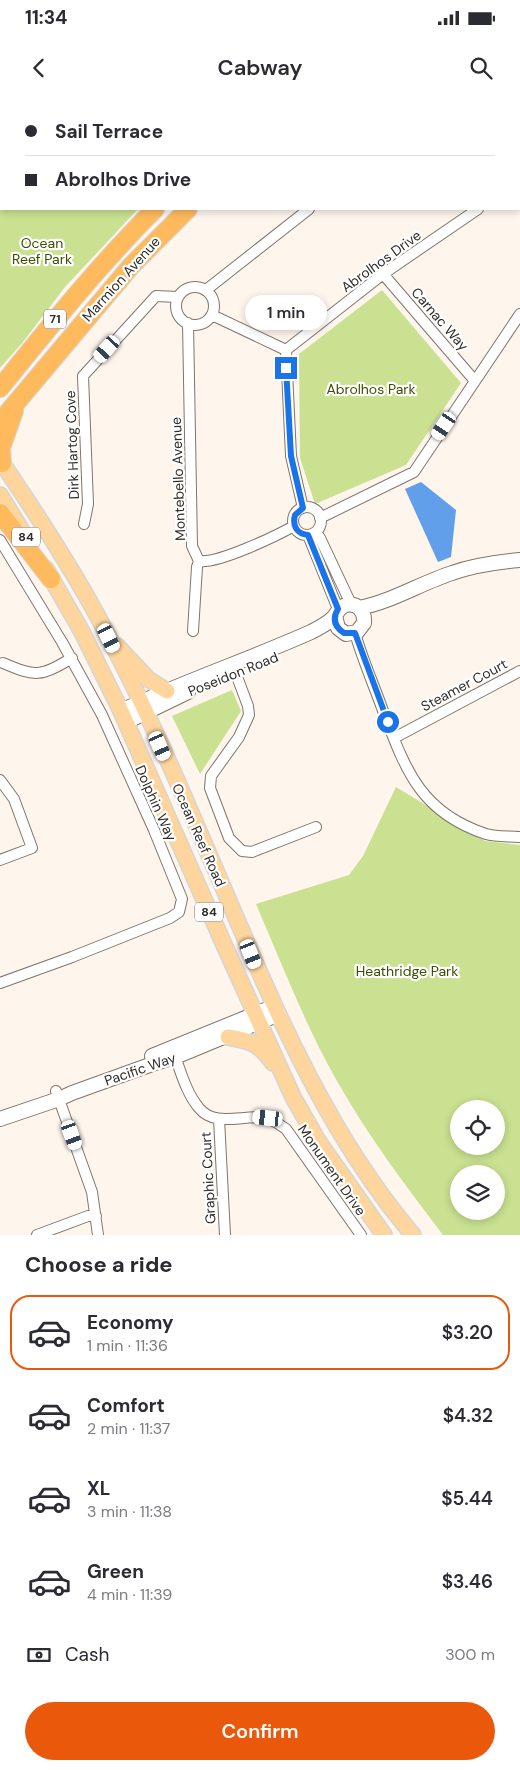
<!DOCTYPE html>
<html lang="en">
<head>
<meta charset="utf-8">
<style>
	:root { --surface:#fff; --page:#f2f2f3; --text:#2b2b33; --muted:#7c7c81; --line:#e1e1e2; --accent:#ea580c }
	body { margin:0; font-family:"DM Sans",sans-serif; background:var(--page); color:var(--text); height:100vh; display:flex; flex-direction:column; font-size:19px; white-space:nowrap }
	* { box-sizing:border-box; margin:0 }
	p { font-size:16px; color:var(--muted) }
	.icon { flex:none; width:28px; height:28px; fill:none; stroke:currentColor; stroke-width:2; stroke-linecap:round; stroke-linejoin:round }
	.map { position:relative; height:1135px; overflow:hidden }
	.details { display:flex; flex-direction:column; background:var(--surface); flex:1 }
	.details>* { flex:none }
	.hud { position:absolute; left:0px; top:0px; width:520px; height:110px; box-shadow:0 2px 8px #0003; display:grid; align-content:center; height:110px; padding:0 25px; background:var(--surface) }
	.fabs { position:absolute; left:450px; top:1000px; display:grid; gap:10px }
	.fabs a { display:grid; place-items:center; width:55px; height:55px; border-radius:50%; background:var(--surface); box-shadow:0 2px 8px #0003; font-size:25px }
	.end { position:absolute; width:22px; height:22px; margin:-11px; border:6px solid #1a73e8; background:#fff; box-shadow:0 0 0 2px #fff }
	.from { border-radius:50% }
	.bubble { position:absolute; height:35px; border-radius:18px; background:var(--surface); box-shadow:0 2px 8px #0003; font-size:16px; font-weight:600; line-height:35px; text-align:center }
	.car { position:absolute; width:15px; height:30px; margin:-15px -8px; border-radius:6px; box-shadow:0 0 4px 1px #0007; background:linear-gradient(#fff 24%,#345 0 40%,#fff 0 76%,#345 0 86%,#fff 0) }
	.hud b { display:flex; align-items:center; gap:18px; height:48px; font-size:19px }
	.hud b+b { border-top:1px solid var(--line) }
	.hud i { width:12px; height:12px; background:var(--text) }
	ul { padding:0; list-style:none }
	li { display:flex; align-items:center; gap:15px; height:75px; margin:0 10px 8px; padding:0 15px; border:2px solid transparent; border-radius:20px }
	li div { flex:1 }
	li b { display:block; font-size:19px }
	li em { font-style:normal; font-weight:600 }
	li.current { border-color:var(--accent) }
	li>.icon { width:45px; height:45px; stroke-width:1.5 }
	h2 { padding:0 25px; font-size:22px; line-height:60px }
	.pay { display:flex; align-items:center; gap:12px; height:55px; padding:0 25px; font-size:19px }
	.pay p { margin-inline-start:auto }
	.button { display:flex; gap:10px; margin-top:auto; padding:10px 25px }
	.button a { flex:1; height:58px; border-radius:30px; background:var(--accent); color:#fff; font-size:20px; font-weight:600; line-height:58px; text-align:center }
	.status { display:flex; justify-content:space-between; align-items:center; height:35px; padding:0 25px; background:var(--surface); direction:ltr }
	.status svg { height:14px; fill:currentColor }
	header { display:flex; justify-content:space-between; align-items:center; height:65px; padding:0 25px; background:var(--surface); font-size:22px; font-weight:600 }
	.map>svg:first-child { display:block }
</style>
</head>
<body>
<div class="status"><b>11:34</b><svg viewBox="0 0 49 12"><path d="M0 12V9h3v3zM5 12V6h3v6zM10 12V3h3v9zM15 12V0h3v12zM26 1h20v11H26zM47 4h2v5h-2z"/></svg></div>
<header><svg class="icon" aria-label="back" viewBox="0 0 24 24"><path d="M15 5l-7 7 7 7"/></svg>Cabway<svg class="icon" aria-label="search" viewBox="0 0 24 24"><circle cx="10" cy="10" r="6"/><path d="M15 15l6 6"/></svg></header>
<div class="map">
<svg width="520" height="1135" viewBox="0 0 520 1135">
	<rect width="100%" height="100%" fill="#fef5ed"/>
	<!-- green -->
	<path fill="#c9e191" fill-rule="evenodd" d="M0,0L221,1H1V109H138L65,187L23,242L0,268Z
		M382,190L461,283L406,365L315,404L300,358L299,254Z
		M232,590L241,611L200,674L172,616Z
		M396,687L485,741L520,745V1135H443C405,1085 368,1036 337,981C305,925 282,864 256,804L349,775L363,756ZM459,1009H496V1046H459ZM459,1074H496V1111H459Z"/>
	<!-- water -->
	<path fill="#629fea" d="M421,382L456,410L451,457L438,462L405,389Z"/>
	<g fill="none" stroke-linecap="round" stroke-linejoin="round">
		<!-- street casing -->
		<g stroke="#7f756c" stroke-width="12">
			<path id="street" d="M465,1L466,0
				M519,69L520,70
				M519,104L520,103
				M383,174L475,281
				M176 206a19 19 0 1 1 38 0a19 19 0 1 1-38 0Z
				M206,190L309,109
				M212,215L286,250
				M188,223L192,446L199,461C218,464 276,436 294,426
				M293 421a14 14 0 1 1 28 0a14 14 0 1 1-28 0Z
				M303,408L291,356L286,250L383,174L478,109
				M320,418L414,372L520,214
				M84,424L88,404L83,276L156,196L178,197
				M316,432L320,438L351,504
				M308,435L338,509
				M0,440L62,542L102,615L154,730L182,799L179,812L170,818L72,857L0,883
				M193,531L197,467L199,461
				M355,533C362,558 373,583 382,608C405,668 419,712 486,734C496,737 509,736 520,737
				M3,563C36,577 40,577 72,558
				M233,566L248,606L249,615L239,637L211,676L210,688L229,738L242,751L252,752L316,727
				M394,638L520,571
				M0,680L14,699L32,748L0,760
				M173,951C180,969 186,993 199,1008C215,1028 244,1014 266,1018C273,1019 280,1025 286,1029L361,1135
				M56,991L92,1092L98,1135
				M219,1019L225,1135
				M37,1135L88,1116H96"/>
		</g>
		<!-- secondary casing -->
		<g stroke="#7f756c" stroke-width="16">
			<path id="secondary" d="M230,0V1
				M244,0L245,1
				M359,508C391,502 421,483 452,473C474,465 497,462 520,460
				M121,611C183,582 248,560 311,532C319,528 327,524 333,518C338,513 338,507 346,505C358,502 365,512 364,523L357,532L346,534L338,528L335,516
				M126,622L188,592
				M152,956L275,906
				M0,1019L59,999L72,993L158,962L175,957L279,914"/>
		</g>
		<!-- primary casing -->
		<g stroke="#d5d5d4" stroke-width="18">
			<path id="primary" d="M0,360C34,410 68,462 97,515C153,618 197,728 244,836C254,861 265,884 276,909C313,989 356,1068 413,1135
				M0,395L22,431
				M46,469L82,532L121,611L225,847L293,997L318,1041L384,1135
				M117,546L148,579L167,591
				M228,937C252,941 258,943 273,963"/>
		</g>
		<!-- highway casing -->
		<g stroke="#d5d5d4" stroke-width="20">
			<path id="highway" d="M259,0L262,1
				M285,1L287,0
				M333,1L335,0
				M0,288C50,226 99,165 155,109
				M0,322L131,166L188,109
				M2,363L1,348L14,311
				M0,413L51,479"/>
		</g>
		<!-- street -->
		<use href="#street" stroke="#fff" stroke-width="10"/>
		<!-- secondary -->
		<use href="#secondary" stroke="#fff" stroke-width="14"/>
		<!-- primary -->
		<use href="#primary" stroke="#fed69d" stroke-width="15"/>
		<!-- highway -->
		<use href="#highway" stroke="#feba5c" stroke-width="18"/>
	</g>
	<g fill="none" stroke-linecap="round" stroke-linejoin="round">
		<!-- route -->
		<path stroke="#1a73e8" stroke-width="6" d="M286,268L291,356L303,408L295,415C292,426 297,434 308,435L338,509C332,519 335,527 344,533H355L388,622"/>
	</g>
	<g text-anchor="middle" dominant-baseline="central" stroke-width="4.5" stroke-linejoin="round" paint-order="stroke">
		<!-- shield labels -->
		<g fill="#fff" stroke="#6d6b68" stroke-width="1">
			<rect x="44" y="209.5" width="22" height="19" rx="4"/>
			<rect x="12" y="427.5" width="28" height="19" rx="4"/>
			<rect x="195" y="802.5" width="28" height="19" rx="4"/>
		</g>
		<g font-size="12" font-weight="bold" fill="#2f2b27">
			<text x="55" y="219">71</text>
			<text x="26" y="437">84</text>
			<text x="209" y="812">84</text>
		</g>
		<!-- park labels -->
		<g font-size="14" fill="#3c4d00" stroke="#fff">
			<text x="42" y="143">Ocean<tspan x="42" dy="16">Reef Park</tspan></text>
			<text x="371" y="289">Abrolhos Park</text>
			<text x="407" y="871">Heathridge Park</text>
		</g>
		<!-- street labels -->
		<g font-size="14" fill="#2f2b27" stroke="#fff">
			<text transform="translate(381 161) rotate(-36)">Abrolhos Drive</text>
			<text transform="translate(121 179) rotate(-48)">Marmion Avenue</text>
			<text transform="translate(440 219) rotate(49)">Carnac Way</text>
			<text transform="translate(72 345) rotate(-92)">Dirk Hartog Cove</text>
			<text transform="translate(178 379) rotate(-92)">Montebello Avenue</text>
			<text transform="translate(233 574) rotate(-22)">Poseidon Road</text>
			<text transform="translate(464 585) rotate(-28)">Steamer Court</text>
			<text transform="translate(156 703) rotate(66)">Dolphin Way</text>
			<text transform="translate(199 735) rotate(66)">Ocean Reef Road</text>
			<text transform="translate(140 969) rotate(-19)">Pacific Way</text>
			<text transform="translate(332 1070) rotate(55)">Monument Drive</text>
			<text transform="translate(208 1078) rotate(-93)">Graphic Court</text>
		</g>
	</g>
</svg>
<div class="fabs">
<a><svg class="icon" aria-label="locate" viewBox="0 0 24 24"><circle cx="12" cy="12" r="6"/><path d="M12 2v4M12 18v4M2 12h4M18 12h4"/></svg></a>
<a><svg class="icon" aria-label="layers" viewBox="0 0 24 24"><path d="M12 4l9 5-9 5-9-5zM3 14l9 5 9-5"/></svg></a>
</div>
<i class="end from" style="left:388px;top:622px"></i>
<i class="end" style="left:286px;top:268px"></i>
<div class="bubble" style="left:245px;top:195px;width:82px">1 min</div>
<i class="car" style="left:107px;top:249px;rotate:222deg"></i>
<i class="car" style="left:444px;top:326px;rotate:214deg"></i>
<i class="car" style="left:109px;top:538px;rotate:154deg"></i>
<i class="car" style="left:160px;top:646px;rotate:156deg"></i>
<i class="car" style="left:251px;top:854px;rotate:158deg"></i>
<i class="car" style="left:268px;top:1018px;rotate:276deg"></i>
<i class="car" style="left:72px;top:1035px;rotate:160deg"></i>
<div class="hud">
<b><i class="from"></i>Sail Terrace</b>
<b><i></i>Abrolhos Drive</b>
</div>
</div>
<section class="details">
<h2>Choose a ride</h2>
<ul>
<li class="current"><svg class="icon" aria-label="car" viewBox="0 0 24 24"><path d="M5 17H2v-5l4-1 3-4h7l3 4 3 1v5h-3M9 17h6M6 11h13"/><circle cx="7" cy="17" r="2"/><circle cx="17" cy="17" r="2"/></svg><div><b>Economy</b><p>1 min · 11:36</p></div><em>$3.20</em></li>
<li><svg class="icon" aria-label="car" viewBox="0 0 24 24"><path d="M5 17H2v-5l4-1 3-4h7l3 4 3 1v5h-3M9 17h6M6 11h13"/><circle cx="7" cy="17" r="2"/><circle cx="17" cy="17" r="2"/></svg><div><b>Comfort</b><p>2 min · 11:37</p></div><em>$4.32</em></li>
<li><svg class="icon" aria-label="car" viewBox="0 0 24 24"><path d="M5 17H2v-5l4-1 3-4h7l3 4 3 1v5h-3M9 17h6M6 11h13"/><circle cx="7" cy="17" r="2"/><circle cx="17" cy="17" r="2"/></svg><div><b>XL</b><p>3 min · 11:38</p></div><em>$5.44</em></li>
<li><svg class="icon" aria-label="car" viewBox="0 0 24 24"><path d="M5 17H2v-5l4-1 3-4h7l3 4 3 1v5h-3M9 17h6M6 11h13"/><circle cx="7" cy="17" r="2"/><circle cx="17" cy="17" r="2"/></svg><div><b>Green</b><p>4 min · 11:39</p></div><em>$3.46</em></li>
</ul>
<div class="pay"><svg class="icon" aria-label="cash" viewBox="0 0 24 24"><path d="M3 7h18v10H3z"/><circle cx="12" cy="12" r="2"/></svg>Cash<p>300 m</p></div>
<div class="button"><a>Confirm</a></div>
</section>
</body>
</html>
